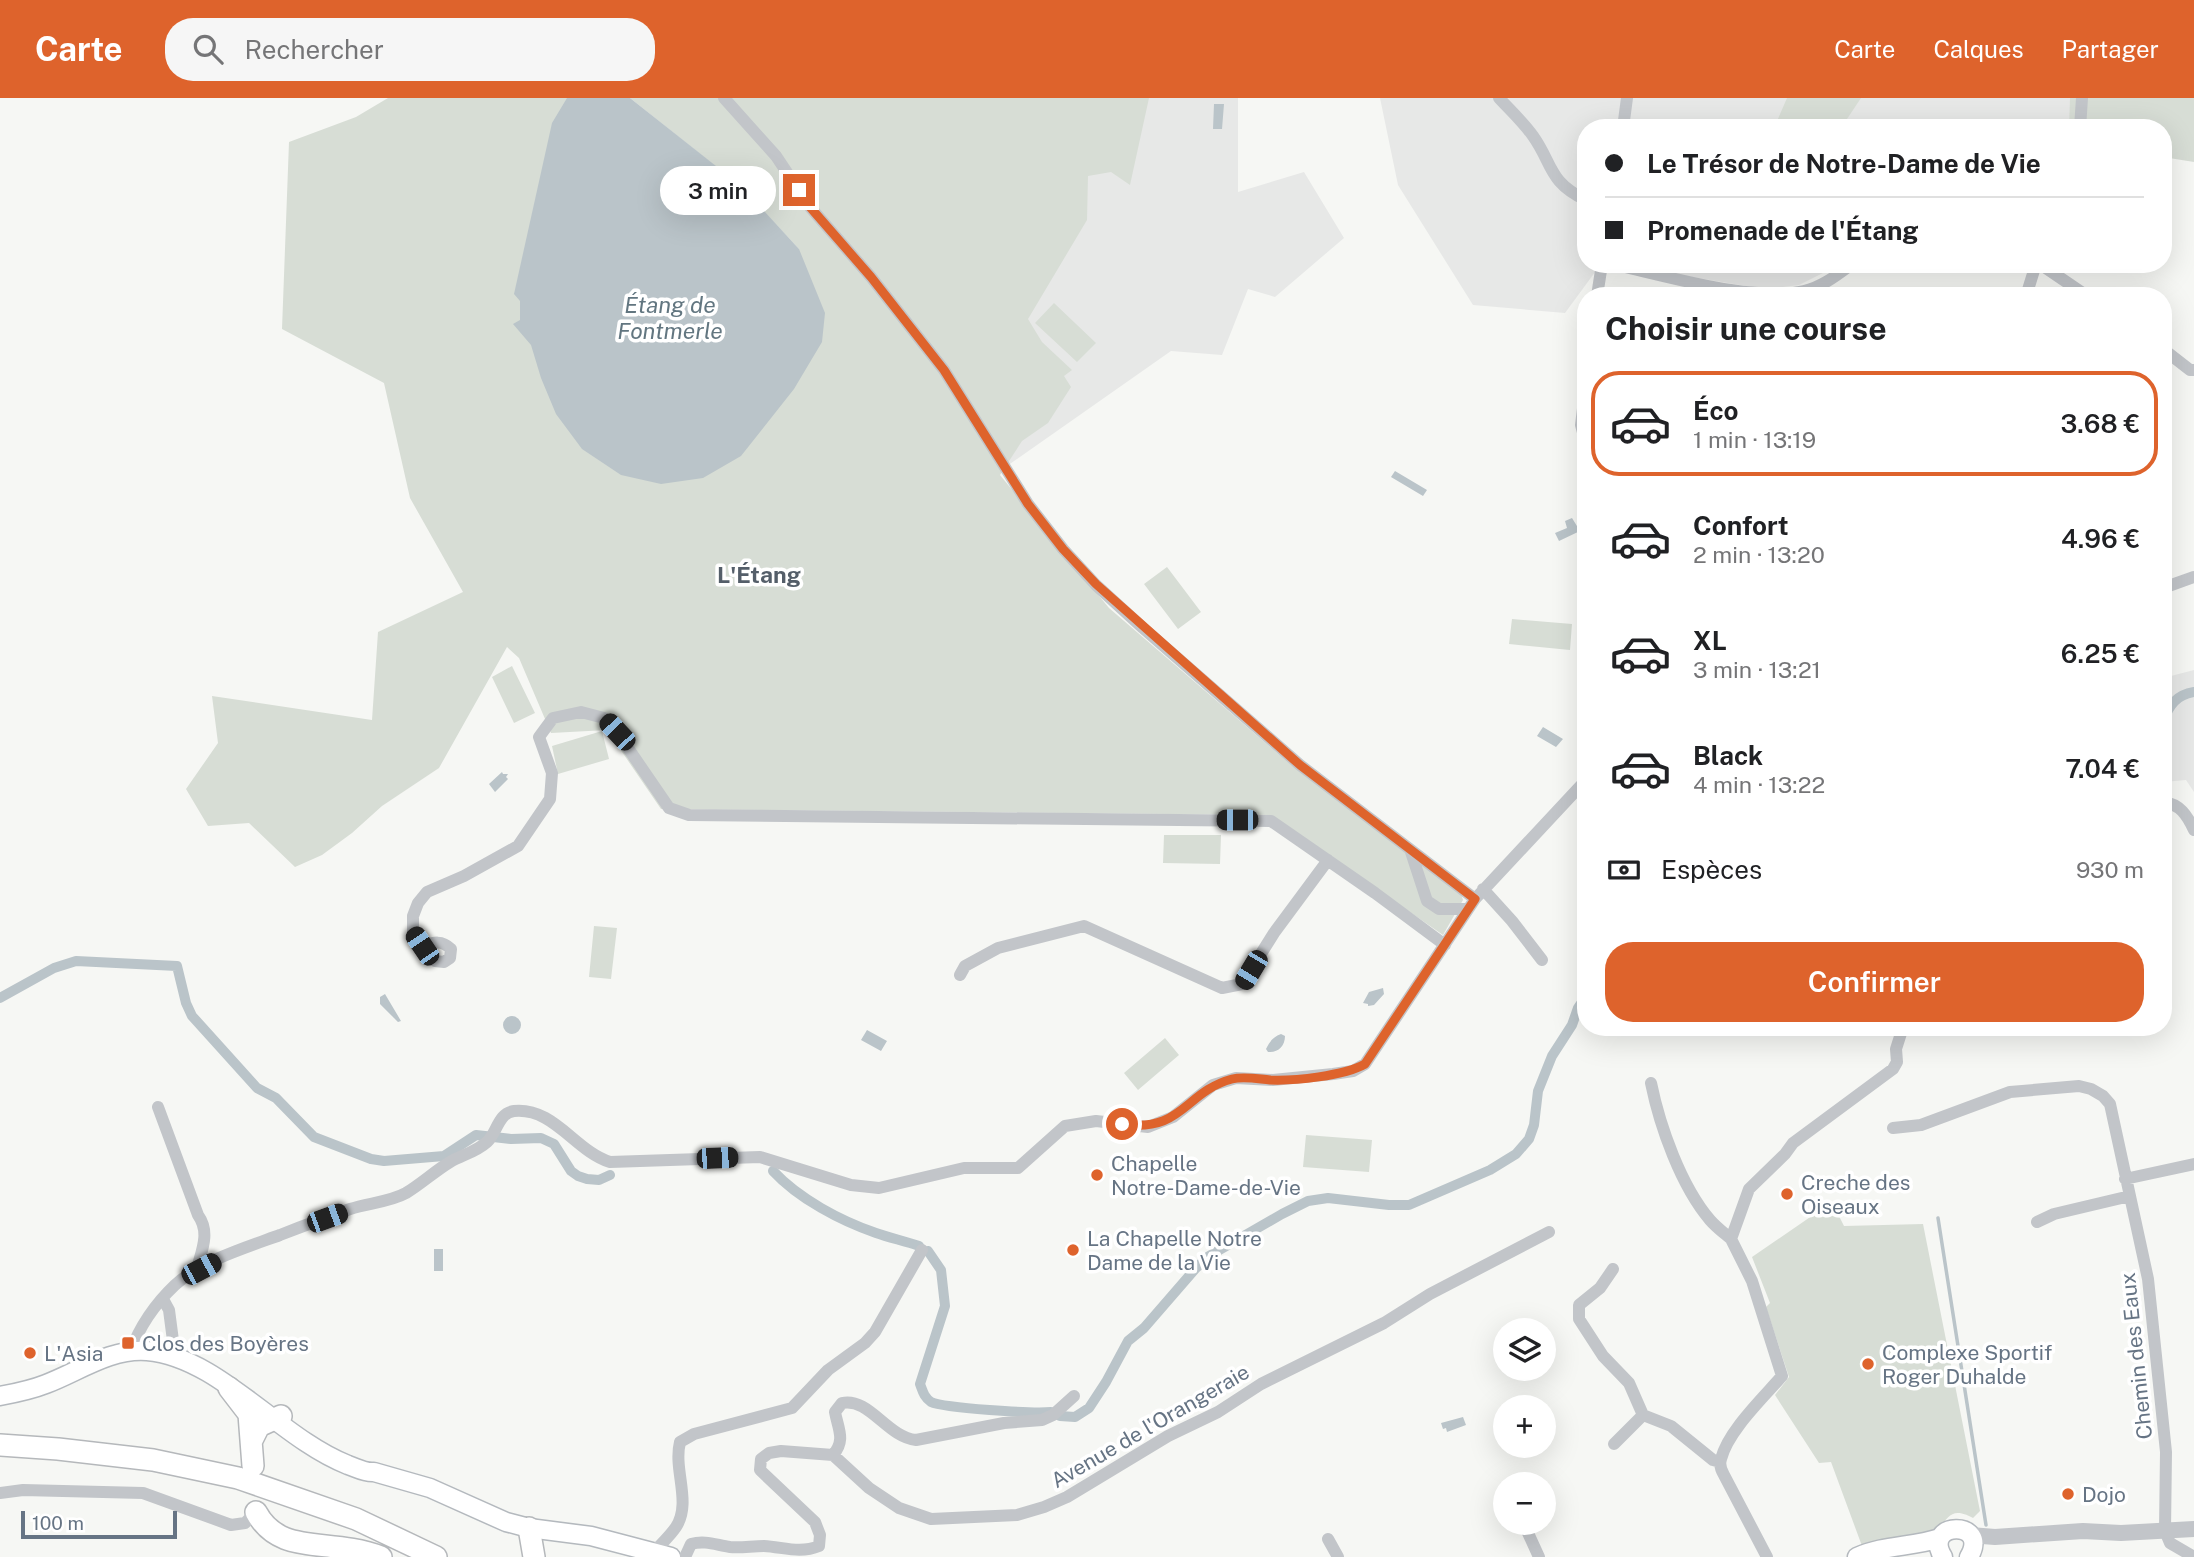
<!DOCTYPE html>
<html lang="fr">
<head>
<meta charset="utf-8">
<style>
	:root { --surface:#fff; --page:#f6f6f6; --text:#202124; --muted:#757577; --line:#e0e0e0; --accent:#de632c }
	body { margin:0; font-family:"Public Sans",sans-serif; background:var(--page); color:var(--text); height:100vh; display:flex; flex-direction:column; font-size:26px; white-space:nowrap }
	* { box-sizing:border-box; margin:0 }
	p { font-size:23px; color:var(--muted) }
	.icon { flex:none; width:38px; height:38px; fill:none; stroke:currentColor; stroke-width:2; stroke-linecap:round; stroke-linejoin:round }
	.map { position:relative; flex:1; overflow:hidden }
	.drawer { position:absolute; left:1577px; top:189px; width:595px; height:749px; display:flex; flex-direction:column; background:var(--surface); border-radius:28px; box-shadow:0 7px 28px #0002 }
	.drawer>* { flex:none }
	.top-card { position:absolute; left:1577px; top:21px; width:595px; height:154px; border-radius:28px; box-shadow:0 7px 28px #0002; display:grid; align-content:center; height:154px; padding:0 28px; background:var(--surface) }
	.controls { position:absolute; left:1493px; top:1220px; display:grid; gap:14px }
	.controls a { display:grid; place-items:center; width:63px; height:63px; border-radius:50%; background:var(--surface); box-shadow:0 7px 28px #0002; font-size:35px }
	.scale { position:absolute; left:21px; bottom:18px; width:156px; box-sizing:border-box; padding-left:7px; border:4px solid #667484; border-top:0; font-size:19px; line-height:24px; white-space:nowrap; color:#667484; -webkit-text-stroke:5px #fff; paint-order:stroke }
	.end { position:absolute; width:32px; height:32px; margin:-16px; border:9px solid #de632c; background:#fff; box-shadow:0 0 0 4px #fff }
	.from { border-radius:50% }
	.bubble { position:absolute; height:49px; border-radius:24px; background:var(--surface); box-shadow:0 7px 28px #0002; font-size:23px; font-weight:600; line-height:49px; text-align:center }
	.car { position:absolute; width:21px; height:42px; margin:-21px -10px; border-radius:9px; box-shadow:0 0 5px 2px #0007; background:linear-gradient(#222 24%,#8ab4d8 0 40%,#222 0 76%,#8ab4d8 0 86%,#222 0) }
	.top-card b { display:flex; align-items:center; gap:24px; height:66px; font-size:26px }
	.top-card b+b { border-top:2px solid var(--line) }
	.top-card i { width:18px; height:18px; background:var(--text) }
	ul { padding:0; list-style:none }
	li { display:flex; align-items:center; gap:21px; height:105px; margin:0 14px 10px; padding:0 14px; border:4px solid transparent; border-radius:28px }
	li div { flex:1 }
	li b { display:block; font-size:26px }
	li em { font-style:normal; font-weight:600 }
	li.selected { border-color:var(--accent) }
	li>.icon { width:63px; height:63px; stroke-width:1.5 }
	h2 { padding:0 28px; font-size:32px; line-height:84px }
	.pay { display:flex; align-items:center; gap:18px; height:77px; padding:0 28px; font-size:26px }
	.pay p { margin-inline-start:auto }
	.primary-button { display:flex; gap:14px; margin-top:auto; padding:14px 28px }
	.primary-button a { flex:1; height:80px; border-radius:28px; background:var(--accent); color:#fff; font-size:28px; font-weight:600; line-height:80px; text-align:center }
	header { display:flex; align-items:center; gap:42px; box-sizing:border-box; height:98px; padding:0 35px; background:var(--accent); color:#fff }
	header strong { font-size:33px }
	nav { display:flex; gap:38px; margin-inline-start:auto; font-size:24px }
	.search { width:490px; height:63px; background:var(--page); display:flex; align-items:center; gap:18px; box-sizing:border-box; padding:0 24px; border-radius:28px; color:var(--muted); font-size:26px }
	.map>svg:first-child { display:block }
</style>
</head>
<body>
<header>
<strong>Carte</strong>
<div class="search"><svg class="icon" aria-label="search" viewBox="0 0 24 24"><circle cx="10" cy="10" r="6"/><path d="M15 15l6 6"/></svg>Rechercher</div>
<nav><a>Carte</a><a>Calques</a><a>Partager</a></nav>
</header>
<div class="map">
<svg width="2194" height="1459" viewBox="0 0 2194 1459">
	<rect width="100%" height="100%" fill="#f6f7f4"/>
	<!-- built -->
	<path fill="#e7e8e7" d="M724,0H1238V94L1304,74L1344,140L1275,199L1248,191L1222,257L1171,253L1007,368Z
		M1380,0H2080L2079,30H1586V166H1601L1565,215L1473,207L1398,87Z
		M1614,166H1841L1799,187L1764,191Z
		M2194,572V694L2186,682L2163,684V591L2171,578Z"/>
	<!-- green -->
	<path fill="#d7ddd5" d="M388,0H609L799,151L739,87L630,0H1149L1130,87L1111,74L1088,78L1087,122L1028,221L1042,244L1072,272L1064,278L1071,289L1048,325L1022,343L1000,377L1109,510L1290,666L1461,796L1463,802L1443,837L1270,717L661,711L607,632L551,635L519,560L507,549L439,670L382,708L352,735L322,757L295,769L249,725L208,728L186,691L218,645L212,598L372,622L378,534L463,494L410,400L384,285L282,231L289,44L356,19Z
		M1787,0H1861L1841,30H1774Z
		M2070,0H2194V64L2163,59V30H2134L2127,26H2119L2114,30H2069Z
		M1054,205L1096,245L1077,264L1035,225Z
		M1167,469L1201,514L1178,531L1144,486Z
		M1512,521L1572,526L1570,552L1509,546Z
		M512,568L535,615L514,625L492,579Z
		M602,633L609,661L558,676L552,648Z
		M1164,737H1221L1220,766L1163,765Z
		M594,828L617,830L611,881L589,879Z
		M1165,940L1179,957L1138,992L1124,975Z
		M1306,1037L1372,1042L1369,1074L1303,1069Z
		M1832,1104L1844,1128L1923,1126L1980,1413L1973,1420C1944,1404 1948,1431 1928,1437C1912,1443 1880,1444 1862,1448L1831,1364L1819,1365L1775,1297L1789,1279L1766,1209L1770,1205L1752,1159Z"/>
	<!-- water -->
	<path fill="#bac4c9" d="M567,0H630L740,87L799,151L825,215L822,244L794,291L741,358L703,380L661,386L621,377L582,351L556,316L541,280L531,247L513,226L520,222V203L514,196L552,25Z
		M1214,6H1224L1222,31H1213Z
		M1395,373L1427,392L1423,398L1391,379Z
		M1572,420L1580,433L1559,443L1555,435L1567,430L1565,423Z
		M1543,629L1563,641L1556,649L1537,638Z
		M502,674L503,676H508L506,679L508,681L495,694L489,686Z
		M1383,890L1384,896L1374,907L1368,908V906L1363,905L1369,894Z
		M385,896L401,923L398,924L380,906V899Z
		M503 927a9 9 0 1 1 18 0a9 9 0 1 1-18 0Z
		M867,932L887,943L881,953L861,942Z
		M1281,936L1285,938C1285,948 1278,955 1268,954L1266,951C1270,943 1273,939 1281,936Z
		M434,1151H443V1173H434Z
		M1463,1319L1466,1327L1447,1334L1446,1330L1443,1331L1441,1325Z"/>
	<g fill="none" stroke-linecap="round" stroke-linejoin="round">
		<!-- stream -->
		<path stroke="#bac4c9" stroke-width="3.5" d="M1938,1120L1986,1427"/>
		<!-- canal -->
		<path stroke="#bac4c9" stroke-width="10" d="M2163,622C2170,607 2176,597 2194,594
			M0,900L54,870L76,863L177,868L186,905L192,918L257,990L276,1000L314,1039L371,1061L384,1063L444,1058L476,1037L511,1041L541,1040L554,1046L571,1073L578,1078L587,1081L599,1082L610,1077
			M773,1073C799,1101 841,1123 876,1135C890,1140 905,1143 919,1148
			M928,1153L941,1172L945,1208L920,1286C923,1294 924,1299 931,1304C944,1310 1034,1316 1051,1314L1060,1318L1075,1319L1089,1310L1106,1284L1128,1243L1144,1230L1196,1170L1209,1158L1282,1116L1308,1103L1328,1100L1389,1107H1409L1490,1072L1516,1056L1529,1041L1534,1027L1538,993L1552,958L1572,927L1578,910L1586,898"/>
		<!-- secondary casing -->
		<g stroke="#b4b9be" stroke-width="21">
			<path id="secondary" d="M0,1298C16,1295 31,1292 46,1286C78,1274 111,1250 147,1253C219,1259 279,1340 348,1367C357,1370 365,1375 374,1374L430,1390L506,1424L529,1430L591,1438L671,1459
				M1857,1459C1883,1447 1913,1449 1940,1440
				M1943,1459C1921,1423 1991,1421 1969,1459"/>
		</g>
		<!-- trunk casing -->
		<g stroke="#b5b8bb" stroke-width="24">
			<path id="trunk" d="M229,1290L249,1316L253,1368
				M252,1342L259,1328L281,1318
				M0,1347L58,1351L153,1362L238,1380L356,1421L436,1459
				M256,1414C280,1459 328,1439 381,1459
				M529,1430L534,1459"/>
		</g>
		<!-- minor -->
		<path stroke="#c2c5c9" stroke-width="12" d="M724,0L776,58L810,109L871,179L944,272L1028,406L1063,451L1096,487L1143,530L1300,667L1475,801
			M1499,0C1510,12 1523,24 1533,38C1553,66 1548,84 1586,102
			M1623,30L1627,0
			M2080,30L2082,0
			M1611,166C1664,177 1753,205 1804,193C1822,189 1837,177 1852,166
			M2040,166L2087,198
			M1597,198L1602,166
			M2026,198L2036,166
			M2163,251L2190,272H2194
			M1586,286L1581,327L1586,346
			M2163,490L2194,479
			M2163,704C2180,706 2187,717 2194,732
			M1410,751L1427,803L1439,811H1467
			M1483,791L1512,823L1542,862
			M422,848C434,844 442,842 451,851L450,860L444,864L435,863L428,857L413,834V818L418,805L427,794L464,778L518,748L550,701L552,675L539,639L553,620L581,614L604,620L617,634L669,710L689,717L1271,723L1375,795L1445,847
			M960,877L965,868L998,850L1084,828L1222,890L1242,886L1274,835L1328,762
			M1651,985C1660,1029 1681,1088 1710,1122C1716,1129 1724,1135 1731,1141
			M158,1009L198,1117C211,1135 201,1154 196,1174
			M1893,1030L1921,1027L2010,994L2079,988L2091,991L2103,998L2110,1006L2148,1181L2166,1354L2165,1433L2170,1445L2194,1459
			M2125,1081L2194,1066
			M2037,1124L2054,1116L2130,1098
			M1613,1171L1600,1190L1579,1207V1221L1603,1258L1629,1285L1643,1317
			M163,1201L169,1212L175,1258
			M131,1253C139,1229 156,1205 175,1187C201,1163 247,1149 280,1137C303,1128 327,1119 350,1111C368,1105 390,1104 406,1095C421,1086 435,1073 450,1064C462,1057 476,1054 487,1044C497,1035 498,1015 514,1013C554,1009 575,1053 610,1064L760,1059L851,1087L879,1090L964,1070H1018L1065,1028L1096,1023L1148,1029L1173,1019L1213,987L1236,980L1273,982L1333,976L1353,973L1365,966L1475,801L1586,682
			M1614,1346L1643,1317L1671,1328L1713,1362L1720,1364
			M833,1357C846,1342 838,1331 835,1314L842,1305C869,1299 887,1339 916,1342L1004,1325L1042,1322L1053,1317L1074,1298
			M0,1395L23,1392L143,1395L231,1427L245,1425L256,1414
			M1523,1424L1539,1459
			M1328,1441L1338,1459
			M654,1454C661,1446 670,1438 676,1429C692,1404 673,1372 680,1344L694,1336L792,1310L828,1272L865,1245L875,1234L922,1152
			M685,1459L691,1446C705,1442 716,1447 730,1449C741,1450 752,1448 764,1448C783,1449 800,1456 819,1448L820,1437L815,1424L760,1372L761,1361L769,1355L781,1353L833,1357L869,1390L899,1410L931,1421L1017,1417L1044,1409L1067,1399L1168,1338L1218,1314L1261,1286L1384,1225L1430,1196L1549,1134
			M1767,1459L1724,1377C1721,1372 1719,1367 1721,1361C1728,1333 1763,1300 1782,1278L1752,1183L1731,1141L1749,1091L1785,1056L1793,1045L1893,971L1897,964L1896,951L1903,929"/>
		<!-- tertiary -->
		<path stroke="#c2c5c9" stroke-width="16" d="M1970,1437L1995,1439L2083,1433L2121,1435L2194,1431"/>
		<!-- secondary -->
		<use href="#secondary" stroke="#fff" stroke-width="18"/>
		<!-- trunk -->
		<use href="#trunk" stroke="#fff" stroke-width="21"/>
	</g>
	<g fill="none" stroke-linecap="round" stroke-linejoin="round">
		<!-- route -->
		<path stroke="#de632c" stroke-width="9" d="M799,92L810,109L871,179L944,272L1028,406L1063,451L1096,486L1300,667L1475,801L1365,966C1344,978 1294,983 1270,982C1258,981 1244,978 1232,981C1184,994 1183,1035 1122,1026"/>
	</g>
	<!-- markers -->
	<g fill="#de632c" stroke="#fff" stroke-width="2.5">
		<circle cx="1097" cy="1077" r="7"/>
		<circle cx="1787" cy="1096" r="7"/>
		<circle cx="1073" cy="1152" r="7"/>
		<rect x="121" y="1238" width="14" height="14" rx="3.5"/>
		<circle cx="30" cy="1255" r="7"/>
		<circle cx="1868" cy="1266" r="7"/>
		<circle cx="2068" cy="1396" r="7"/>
	</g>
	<g text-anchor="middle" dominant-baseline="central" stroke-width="7" stroke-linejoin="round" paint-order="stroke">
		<!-- poi labels -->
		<g font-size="21" fill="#667484" stroke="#fff" text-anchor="start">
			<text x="1111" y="1065">Chapelle<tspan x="1111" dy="24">Notre-Dame-de-Vie</tspan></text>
			<text x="1801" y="1084">Creche des<tspan x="1801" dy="24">Oiseaux</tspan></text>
			<text x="1087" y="1140">La Chapelle Notre<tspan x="1087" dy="24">Dame de la Vie</tspan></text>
			<text x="142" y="1245">Clos des Boyères</text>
			<text x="1882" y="1254">Complexe Sportif<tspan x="1882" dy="24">Roger Duhalde</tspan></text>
			<text x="44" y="1255">L'Asia</text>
			<text x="2082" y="1396">Dojo</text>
		</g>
		<!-- street labels -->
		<g font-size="21" fill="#667484" stroke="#fff">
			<text transform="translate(2136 1258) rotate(-96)">Chemin des Eaux</text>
			<text transform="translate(1150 1328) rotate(-30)">Avenue de l'Orangeraie</text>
		</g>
		<!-- water labels -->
		<g font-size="23" font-style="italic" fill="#627680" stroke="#fff">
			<text x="670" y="206">Étang de<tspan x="670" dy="26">Fontmerle</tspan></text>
		</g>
		<!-- neighbourhood labels -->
		<g font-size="23" font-weight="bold" fill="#545e69" stroke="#fff">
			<text x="759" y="476">L'Étang</text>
		</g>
	</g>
</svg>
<div class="controls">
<a><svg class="icon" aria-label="layers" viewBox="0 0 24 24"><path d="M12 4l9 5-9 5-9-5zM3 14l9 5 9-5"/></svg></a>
<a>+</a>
<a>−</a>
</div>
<div class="scale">100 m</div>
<i class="end from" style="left:1122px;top:1026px"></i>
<i class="end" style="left:799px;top:92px"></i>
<div class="bubble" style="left:660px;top:68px;width:116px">3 min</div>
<i class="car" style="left:617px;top:634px;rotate:317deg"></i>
<i class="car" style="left:1237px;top:722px;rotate:270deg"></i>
<i class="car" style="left:422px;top:848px;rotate:326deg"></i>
<i class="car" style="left:1251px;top:872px;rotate:211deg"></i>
<i class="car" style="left:717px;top:1060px;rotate:88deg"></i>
<i class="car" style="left:327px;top:1120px;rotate:70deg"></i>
<i class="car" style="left:201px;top:1171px;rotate:62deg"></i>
<div class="top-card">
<b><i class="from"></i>Le Trésor de Notre-Dame de Vie</b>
<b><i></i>Promenade de l'Étang</b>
</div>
<section class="drawer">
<h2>Choisir une course</h2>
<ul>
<li class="selected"><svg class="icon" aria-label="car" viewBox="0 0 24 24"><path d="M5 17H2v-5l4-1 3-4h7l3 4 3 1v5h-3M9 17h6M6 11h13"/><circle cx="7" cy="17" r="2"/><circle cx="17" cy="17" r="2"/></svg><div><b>Éco</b><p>1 min · 13:19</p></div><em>3.68 €</em></li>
<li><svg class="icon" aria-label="car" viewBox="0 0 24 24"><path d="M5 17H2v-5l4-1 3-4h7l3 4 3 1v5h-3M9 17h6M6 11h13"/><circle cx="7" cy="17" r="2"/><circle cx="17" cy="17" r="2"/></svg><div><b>Confort</b><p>2 min · 13:20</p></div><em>4.96 €</em></li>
<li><svg class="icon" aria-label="car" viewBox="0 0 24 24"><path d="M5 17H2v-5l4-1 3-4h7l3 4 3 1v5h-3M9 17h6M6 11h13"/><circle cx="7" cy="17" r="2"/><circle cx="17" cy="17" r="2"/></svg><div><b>XL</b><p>3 min · 13:21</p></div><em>6.25 €</em></li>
<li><svg class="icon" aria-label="car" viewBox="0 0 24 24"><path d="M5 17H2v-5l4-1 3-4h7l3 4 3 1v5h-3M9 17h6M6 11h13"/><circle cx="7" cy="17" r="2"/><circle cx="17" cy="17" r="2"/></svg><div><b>Black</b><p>4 min · 13:22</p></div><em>7.04 €</em></li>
</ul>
<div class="pay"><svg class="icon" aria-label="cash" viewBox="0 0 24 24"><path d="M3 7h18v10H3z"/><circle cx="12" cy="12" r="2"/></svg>Espèces<p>930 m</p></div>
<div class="primary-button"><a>Confirmer</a></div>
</section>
</div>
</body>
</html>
